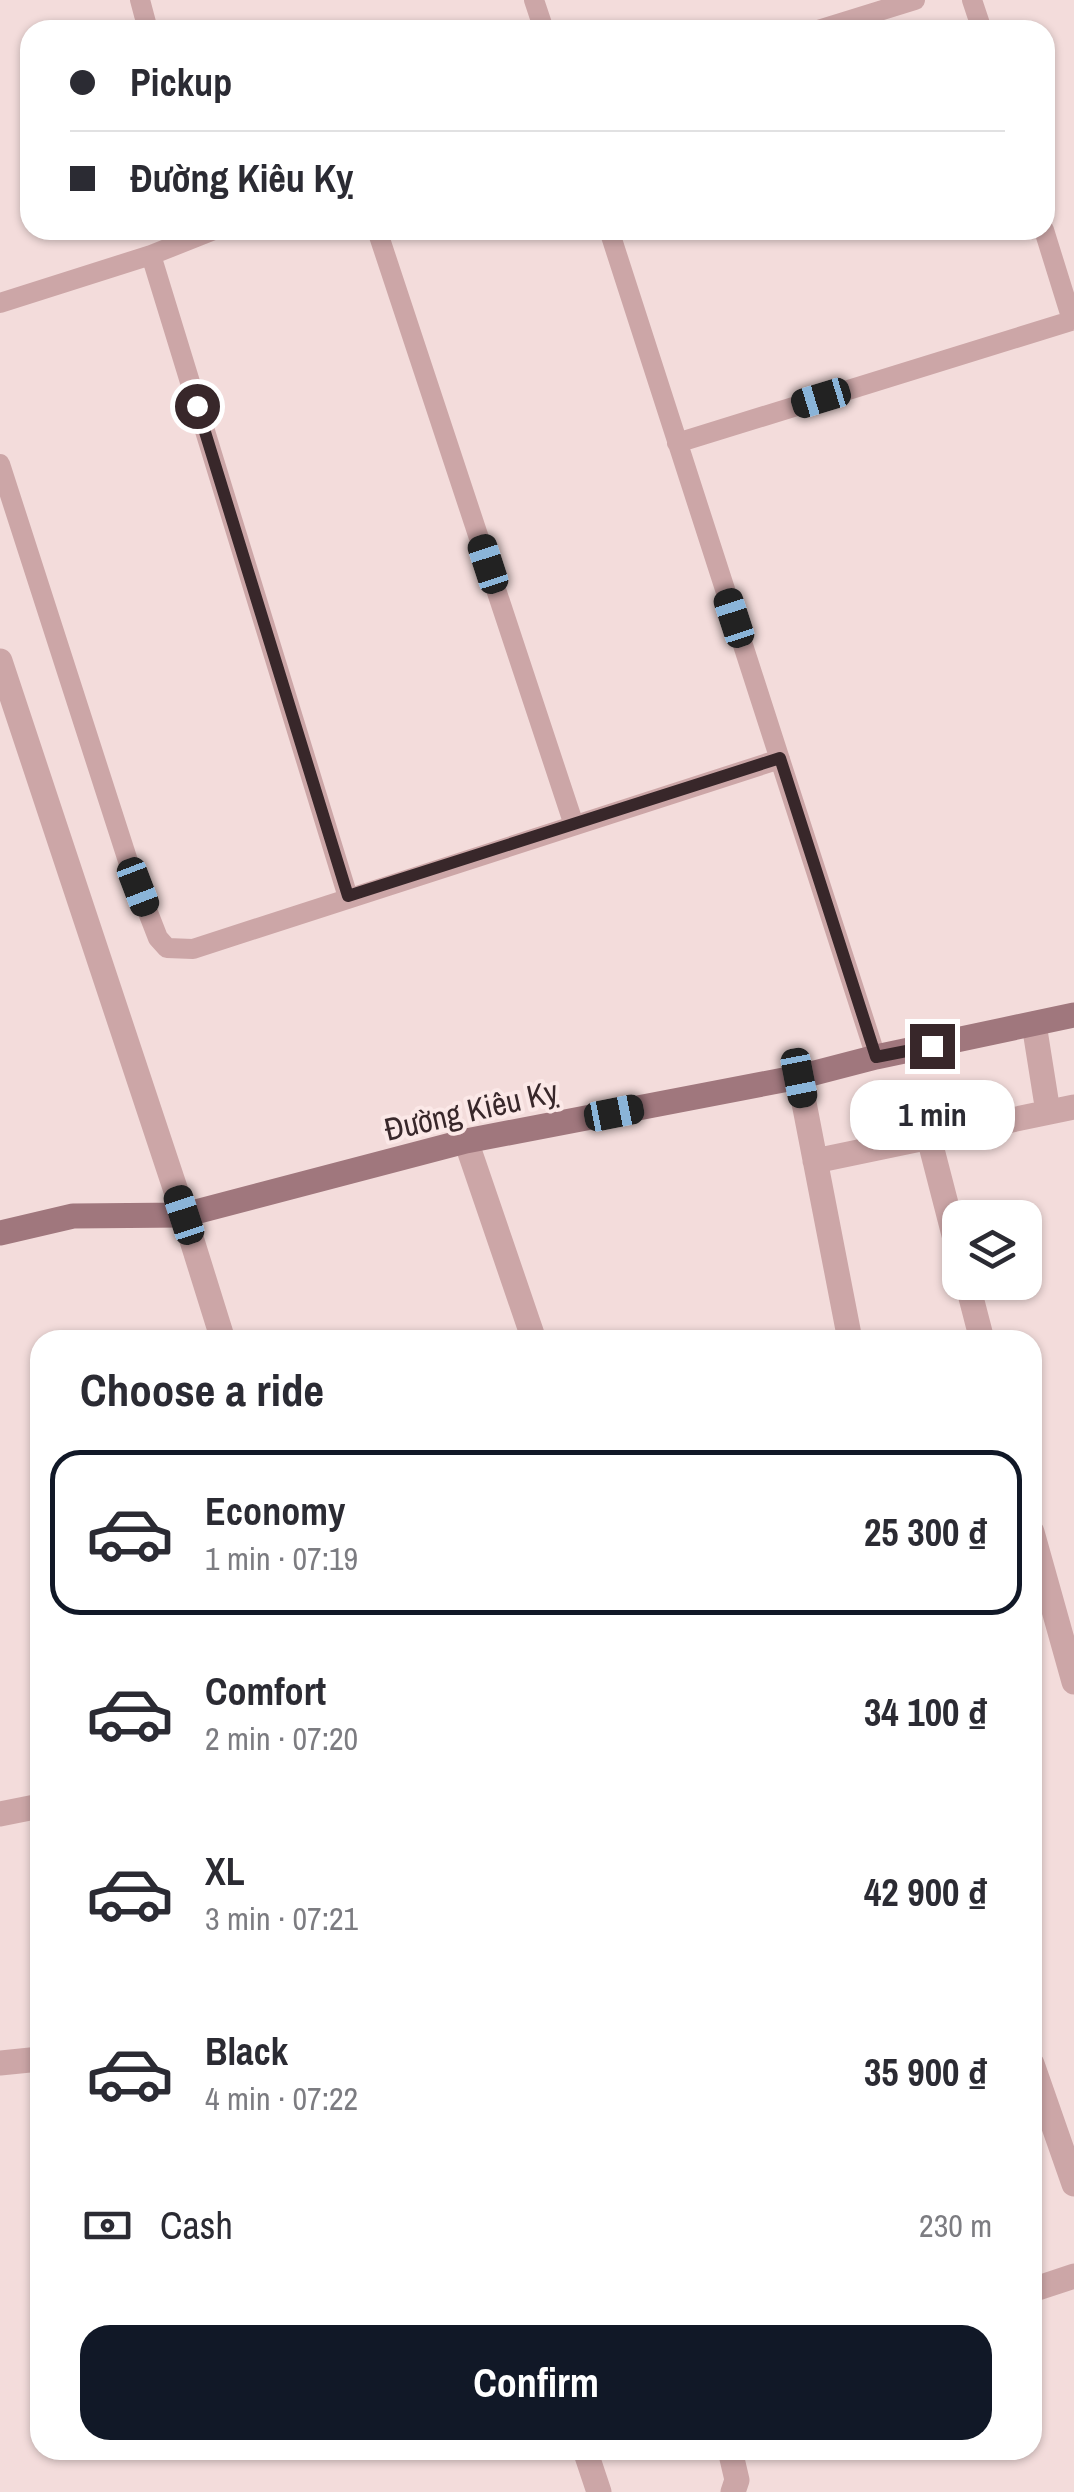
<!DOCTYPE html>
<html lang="en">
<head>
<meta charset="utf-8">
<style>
	:root { --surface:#fff; --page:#f7f7f7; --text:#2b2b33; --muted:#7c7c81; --line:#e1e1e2; --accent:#111827 }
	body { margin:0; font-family:"Archivo Narrow",sans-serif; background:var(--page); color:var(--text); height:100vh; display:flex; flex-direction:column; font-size:38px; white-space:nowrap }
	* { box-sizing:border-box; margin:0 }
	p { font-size:32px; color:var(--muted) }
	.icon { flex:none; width:55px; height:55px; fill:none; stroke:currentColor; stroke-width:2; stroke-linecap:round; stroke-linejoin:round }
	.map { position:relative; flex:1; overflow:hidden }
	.side { position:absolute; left:30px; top:1330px; width:1012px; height:1130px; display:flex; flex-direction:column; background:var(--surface); border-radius:30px; box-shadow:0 2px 8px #0004 }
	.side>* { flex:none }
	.banner { position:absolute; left:20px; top:20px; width:1035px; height:220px; border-radius:30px; box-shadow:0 2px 8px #0004; display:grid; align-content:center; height:220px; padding:0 50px; background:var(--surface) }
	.controls { position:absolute; left:942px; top:1200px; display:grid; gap:20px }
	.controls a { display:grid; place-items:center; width:100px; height:100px; border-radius:20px; background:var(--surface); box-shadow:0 2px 8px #0004; font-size:50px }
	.end { position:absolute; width:45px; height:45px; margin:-22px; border:12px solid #38272a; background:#fff; box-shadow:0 0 0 5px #fff }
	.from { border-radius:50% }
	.bubble { position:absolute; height:70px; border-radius:30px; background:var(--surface); box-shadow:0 2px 8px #0004; font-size:32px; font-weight:800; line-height:70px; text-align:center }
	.car { position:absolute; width:30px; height:60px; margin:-30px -15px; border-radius:12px; box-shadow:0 0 8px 2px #0007; background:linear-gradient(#222 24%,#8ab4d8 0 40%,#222 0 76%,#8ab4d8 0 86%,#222 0) }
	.banner b { display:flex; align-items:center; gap:35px; height:95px; font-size:38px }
	.banner b+b { border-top:2px solid var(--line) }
	.banner i { width:25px; height:25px; background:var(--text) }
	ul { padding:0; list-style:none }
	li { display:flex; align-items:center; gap:30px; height:165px; margin:0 20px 15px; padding:0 30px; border:5px solid transparent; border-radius:30px }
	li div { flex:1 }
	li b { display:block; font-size:38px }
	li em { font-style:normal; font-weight:800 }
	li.on { border-color:var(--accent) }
	li>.icon { width:90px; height:90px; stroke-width:1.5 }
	h2 { padding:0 50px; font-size:45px; line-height:120px }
	.pay { display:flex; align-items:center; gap:25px; height:110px; padding:0 50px; font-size:38px }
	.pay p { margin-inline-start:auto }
	.cta { display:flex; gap:20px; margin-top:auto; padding:20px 50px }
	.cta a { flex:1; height:115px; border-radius:30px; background:var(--accent); color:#fff; font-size:40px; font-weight:800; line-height:115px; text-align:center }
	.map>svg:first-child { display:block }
</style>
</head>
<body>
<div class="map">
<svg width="1074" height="2492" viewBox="0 0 1074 2492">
	<rect width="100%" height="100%" fill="#f3dcdb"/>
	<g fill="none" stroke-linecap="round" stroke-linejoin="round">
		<!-- service -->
		<path stroke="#cca6a7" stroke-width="20" d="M140,0L148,30
			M534,0L544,30
			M972,0L982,30
			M818,30L915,0
			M377,230L574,825
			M609,230L876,1057
			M1044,230L1072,320
			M151,255L348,897
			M0,303L151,255L214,230
			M677,443L1074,320
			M0,464L128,861L158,938L167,948L193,949L780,759"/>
		<!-- minor -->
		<path stroke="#cca6a7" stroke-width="25" d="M1034,1024L1048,1112
			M799,1077L850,1340
			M929,1138L960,1258
			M466,1141L534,1340
			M815,1161L1074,1107
			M967,1282L982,1340
			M1032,1532L1074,1682
			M0,1814L40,1806
			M0,2063L40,2059
			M1032,2064L1074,2184
			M1032,2290L1074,2276
			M730,2450L737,2480L733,2492"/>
		<!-- tertiary -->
		<path stroke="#cca6a7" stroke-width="25" d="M0,661L184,1215L223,1340
			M585,2450L599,2492"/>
		<!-- secondary -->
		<path stroke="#a0777d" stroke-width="25" d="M0,1233L73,1216L184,1215L466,1141L799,1077L876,1057L1074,1015"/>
	</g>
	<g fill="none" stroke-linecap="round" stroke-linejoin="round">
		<!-- route -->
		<path stroke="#38272a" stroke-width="12" d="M197,406L348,896L780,758L876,1057L932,1046"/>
	</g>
	<g text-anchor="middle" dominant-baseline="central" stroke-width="8" stroke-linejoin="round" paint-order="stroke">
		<!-- street labels -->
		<g font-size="32" fill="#38272a" stroke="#fbe8e7">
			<text transform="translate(471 1110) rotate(-13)">Đường Kiêu Kỵ</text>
		</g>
	</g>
</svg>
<div class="controls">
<a><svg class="icon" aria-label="layers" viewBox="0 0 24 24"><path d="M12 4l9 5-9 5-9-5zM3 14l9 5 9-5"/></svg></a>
</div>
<i class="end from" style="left:197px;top:406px"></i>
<i class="end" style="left:932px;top:1046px"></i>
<div class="bubble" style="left:850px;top:1080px;width:165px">1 min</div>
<i class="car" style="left:821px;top:398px;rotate:253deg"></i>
<i class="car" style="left:488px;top:564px;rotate:342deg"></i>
<i class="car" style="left:734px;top:618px;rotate:342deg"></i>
<i class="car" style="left:138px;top:887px;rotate:159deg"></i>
<i class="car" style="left:799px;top:1078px;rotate:169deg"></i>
<i class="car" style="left:614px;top:1113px;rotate:79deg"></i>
<i class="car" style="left:184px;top:1215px;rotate:342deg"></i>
<div class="banner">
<b><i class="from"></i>Pickup</b>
<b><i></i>Đường Kiêu Kỵ</b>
</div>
<section class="side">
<h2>Choose a ride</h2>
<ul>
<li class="on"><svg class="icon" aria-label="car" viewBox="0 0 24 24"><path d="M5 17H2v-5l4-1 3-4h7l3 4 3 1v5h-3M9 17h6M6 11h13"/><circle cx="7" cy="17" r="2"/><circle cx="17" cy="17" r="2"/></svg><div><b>Economy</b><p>1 min · 07:19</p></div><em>25 300 ₫</em></li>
<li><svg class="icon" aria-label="car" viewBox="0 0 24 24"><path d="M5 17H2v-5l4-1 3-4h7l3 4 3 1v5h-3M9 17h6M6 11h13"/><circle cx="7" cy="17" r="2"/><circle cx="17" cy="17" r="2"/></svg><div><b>Comfort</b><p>2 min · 07:20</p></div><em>34 100 ₫</em></li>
<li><svg class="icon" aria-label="car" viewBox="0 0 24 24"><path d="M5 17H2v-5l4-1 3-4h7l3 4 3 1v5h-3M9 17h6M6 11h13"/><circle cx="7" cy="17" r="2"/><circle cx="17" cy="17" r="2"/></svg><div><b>XL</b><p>3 min · 07:21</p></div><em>42 900 ₫</em></li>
<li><svg class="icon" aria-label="car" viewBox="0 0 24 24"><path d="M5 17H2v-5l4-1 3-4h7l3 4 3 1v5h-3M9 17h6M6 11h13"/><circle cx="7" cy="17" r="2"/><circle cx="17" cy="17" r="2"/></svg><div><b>Black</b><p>4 min · 07:22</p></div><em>35 900 ₫</em></li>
</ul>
<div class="pay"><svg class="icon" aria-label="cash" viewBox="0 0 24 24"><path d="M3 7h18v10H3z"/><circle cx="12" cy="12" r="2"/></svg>Cash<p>230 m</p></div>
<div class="cta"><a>Confirm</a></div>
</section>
</div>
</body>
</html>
